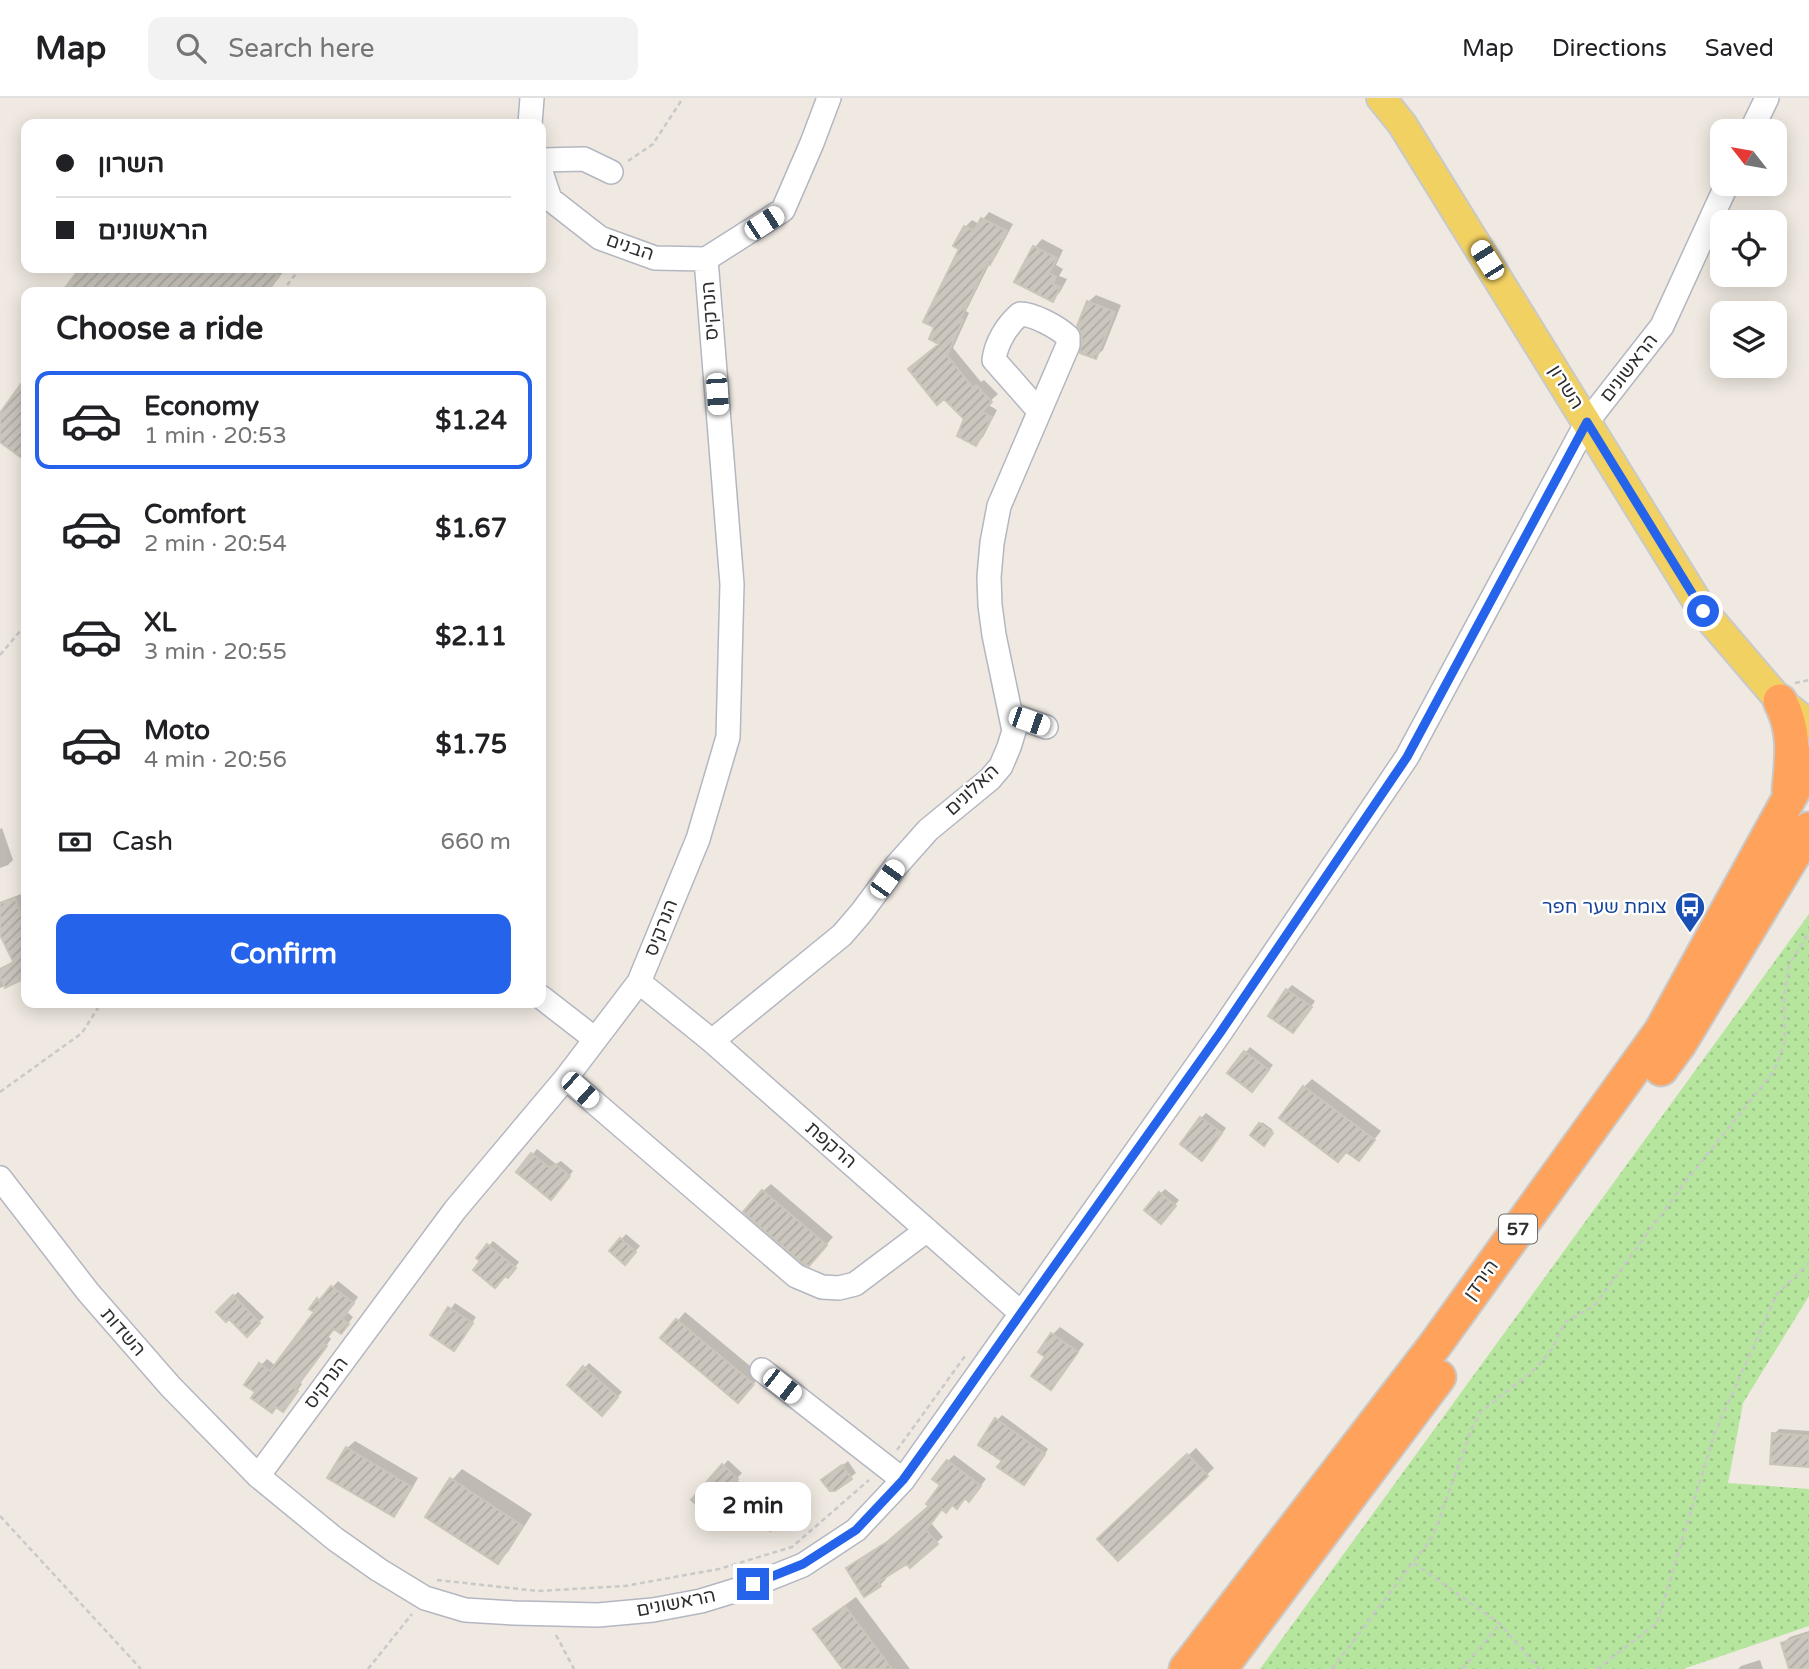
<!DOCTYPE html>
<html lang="en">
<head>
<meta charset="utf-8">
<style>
	:root { --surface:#fff; --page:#f2f2f2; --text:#202124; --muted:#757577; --line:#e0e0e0; --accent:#2563eb }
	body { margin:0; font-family:"Varela Round","Noto Sans Hebrew",sans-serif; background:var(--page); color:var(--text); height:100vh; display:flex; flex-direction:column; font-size:26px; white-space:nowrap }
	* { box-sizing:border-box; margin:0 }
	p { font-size:23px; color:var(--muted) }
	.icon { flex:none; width:38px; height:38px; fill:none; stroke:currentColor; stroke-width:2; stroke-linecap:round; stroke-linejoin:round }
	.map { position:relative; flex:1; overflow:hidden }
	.sheet { position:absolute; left:21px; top:189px; width:525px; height:721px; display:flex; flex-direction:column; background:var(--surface); border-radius:14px; box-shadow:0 4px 18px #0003 }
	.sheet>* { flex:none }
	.guide { position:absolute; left:21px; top:21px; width:525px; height:154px; border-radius:14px; box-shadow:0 4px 18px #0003; display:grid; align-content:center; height:154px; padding:0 35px; background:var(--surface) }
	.needle { width:46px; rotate:301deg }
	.fabs { position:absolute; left:1710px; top:21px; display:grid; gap:14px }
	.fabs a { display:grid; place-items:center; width:77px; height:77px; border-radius:14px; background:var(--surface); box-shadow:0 4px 18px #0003; font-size:35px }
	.end { position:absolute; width:32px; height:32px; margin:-16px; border:9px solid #2563eb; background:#fff; box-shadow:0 0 0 4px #fff }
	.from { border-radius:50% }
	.bubble { position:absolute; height:49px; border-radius:14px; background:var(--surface); box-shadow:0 4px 18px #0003; font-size:23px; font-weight:800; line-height:49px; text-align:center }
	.car { position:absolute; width:21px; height:42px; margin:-21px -10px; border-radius:9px; box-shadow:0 0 5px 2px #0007; background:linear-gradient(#fff 24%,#345 0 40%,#fff 0 76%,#345 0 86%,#fff 0) }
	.guide b { display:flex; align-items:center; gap:24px; height:66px; font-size:26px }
	.guide b+b { border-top:2px solid var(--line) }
	.guide i { width:18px; height:18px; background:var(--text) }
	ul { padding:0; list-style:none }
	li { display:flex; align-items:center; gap:21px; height:98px; margin:0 14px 10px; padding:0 21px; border:4px solid transparent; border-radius:14px }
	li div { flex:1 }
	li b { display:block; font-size:26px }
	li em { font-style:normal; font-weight:800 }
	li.active { border-color:var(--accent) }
	li>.icon { width:63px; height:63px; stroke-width:1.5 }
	h2 { padding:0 35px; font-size:32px; line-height:84px }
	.pay { display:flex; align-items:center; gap:18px; height:77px; padding:0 35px; font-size:26px }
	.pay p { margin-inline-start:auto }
	.cta { display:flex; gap:14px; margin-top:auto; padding:14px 35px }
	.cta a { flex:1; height:80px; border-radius:14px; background:var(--accent); color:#fff; font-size:28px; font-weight:800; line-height:80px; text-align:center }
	header { display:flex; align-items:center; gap:42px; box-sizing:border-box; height:98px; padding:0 35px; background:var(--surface); border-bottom:2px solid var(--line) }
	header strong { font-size:33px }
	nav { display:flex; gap:38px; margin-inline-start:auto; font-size:24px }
	.search { width:490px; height:63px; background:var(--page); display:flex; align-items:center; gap:18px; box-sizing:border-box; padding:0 24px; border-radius:14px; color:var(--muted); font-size:26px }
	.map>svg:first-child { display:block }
</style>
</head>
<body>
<header>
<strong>Map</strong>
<div class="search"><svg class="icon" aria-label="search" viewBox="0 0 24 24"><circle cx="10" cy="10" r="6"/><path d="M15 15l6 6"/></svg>Search here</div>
<nav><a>Map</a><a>Directions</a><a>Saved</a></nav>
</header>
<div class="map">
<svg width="1809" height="1571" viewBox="0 0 1809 1571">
	<defs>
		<pattern id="grass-dots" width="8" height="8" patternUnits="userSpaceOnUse" patternTransform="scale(1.75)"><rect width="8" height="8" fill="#b6e59e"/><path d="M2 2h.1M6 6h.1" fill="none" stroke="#9dc588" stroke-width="1.8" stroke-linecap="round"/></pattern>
		<pattern id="building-hatch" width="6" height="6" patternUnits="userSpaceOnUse" patternTransform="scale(1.75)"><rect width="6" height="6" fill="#cbc7bf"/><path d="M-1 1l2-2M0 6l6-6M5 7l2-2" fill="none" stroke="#afaba4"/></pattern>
	</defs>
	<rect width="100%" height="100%" fill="#efe9e1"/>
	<!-- grass -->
	<path fill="url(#grass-dots)" d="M1809,816V1198L1743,1305L1728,1385L1809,1391V1528L1683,1571H1260Z"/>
	<!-- shadow -->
	<path fill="#0003" d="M989,114L1013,126L996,158L990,165L966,213L969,215L953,250L981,284L984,282L998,296L987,306L997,312L983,339L976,346L942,245L965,129L972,122L979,126Z
		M1042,141L1063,152L1056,167L1063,171L1059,178L1067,181L1060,194L1052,202L1017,183L1035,149Z
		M82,170H286L268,194H64Z
		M1096,197L1121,207L1103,252L1095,259L1088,204Z
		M2,730L13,762L8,767L0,770V731Z
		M21,796L26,810V878L0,890V870L14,863L0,834V804Z
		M1292,887L1315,903L1298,928L1287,892Z
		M1250,949L1273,967L1257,987L1230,974Z
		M1312,981L1381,1033L1359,1061L1304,989Z
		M1206,1015L1226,1030L1207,1056L1201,1020Z
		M1262,1024L1273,1032L1263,1045L1252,1037Z
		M537,1051L556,1066L561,1063L573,1073L556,1095L518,1074Z
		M771,1086L833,1139L817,1158L763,1093Z
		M1165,1091L1179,1102L1166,1119L1160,1096Z
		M626,1136L640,1148L625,1165L611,1153Z
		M493,1143L519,1164L512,1173L483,1163L478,1160Z
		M338,1183L358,1199L347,1214L353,1219L347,1227L335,1229L328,1238L331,1241L300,1284L302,1286L288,1306L258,1294L261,1267L267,1261L276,1268L316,1214L318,1202L324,1196L326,1197Z
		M238,1194L264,1219L247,1236L229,1219L218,1214Z
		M455,1205L476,1219L454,1251L432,1237Z
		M685,1214L761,1277L746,1295L663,1240Z
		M1060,1229L1084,1246L1058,1282L1051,1290L1047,1258L1053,1236Z
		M589,1265L622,1294L602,1315L569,1287Z
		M1002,1317L1048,1351L1029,1380L1004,1362L997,1322Z
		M1779,1331L1809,1333V1365L1807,1367L1774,1336Z
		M355,1343L418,1380L401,1409L394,1417L347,1350Z
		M1196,1350L1214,1370L1118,1461L1100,1441Z
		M954,1357L986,1381L975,1395L943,1410L931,1425L943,1439L910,1467L907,1464L884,1478L886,1481L880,1487L848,1470L854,1464L895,1439L931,1407L943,1387L948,1363Z
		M728,1362L742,1375L736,1381L740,1385L712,1418L694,1402Z
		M848,1363L856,1375L832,1393L824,1382Z
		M462,1371L532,1416L508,1454L498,1464L452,1382Z
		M789,1391L792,1400L801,1397L808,1412L803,1417L762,1410L766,1405L774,1402L779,1396Z
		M856,1499L910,1571H845L816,1531L826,1521Z
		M1809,1533V1571H1791L1783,1545L1790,1539Z
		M1760,1562L1763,1571H1738L1741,1568Z"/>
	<!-- building -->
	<path fill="url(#building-hatch)" stroke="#cbc5ba" stroke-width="2" d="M981,120L1007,133L990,167L987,165L961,220L963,222L947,257L973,290L976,287L992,304L982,314L992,319L976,348L957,338L964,321L944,301L937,307L908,271L939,246L929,241L934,229L923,224L959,151L953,148L964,128L974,133Z
		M1033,148L1057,160L1049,175L1056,179L1053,186L1060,189L1053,204L1014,184Z
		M80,170H267L279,178L267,194H62Z
		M1087,203L1115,214L1096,261L1080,255L1082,239L1080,233L1077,228Z
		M26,279V363L0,344V315Z
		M15,800L26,831V892L21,882L5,890L0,879V872L14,865L0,837V806Z
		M1286,891L1312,909L1293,935L1268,918Z
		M1244,953L1269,972L1252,994L1227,975Z
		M1303,988L1375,1042L1359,1063L1346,1054L1338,1064L1279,1020Z
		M1200,1019L1222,1035L1202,1063L1180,1046Z
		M1259,1025L1273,1035L1264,1048L1250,1037Z
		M531,1055L550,1070L555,1066L570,1078L551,1102L516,1074Z
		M762,1092L827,1147L809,1168L803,1166L743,1114Z
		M1159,1094L1176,1108L1161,1126L1144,1112Z
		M620,1140L636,1154L625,1167L609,1153Z
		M487,1146L516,1170L508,1180L505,1178L495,1190L473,1172L480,1163L476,1160Z
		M331,1188L354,1205L342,1221L349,1226L341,1236L334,1231L323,1245L327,1248L295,1291L298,1293L283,1314L276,1309L272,1315L251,1300L255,1294L244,1287L259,1265L270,1273L314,1214L309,1211L317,1200L319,1203Z
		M233,1197L260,1225L247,1239L229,1221L226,1224L216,1214Z
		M448,1209L473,1225L454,1253L430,1237Z
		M676,1221L754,1286L738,1305L660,1240Z
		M1051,1235L1078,1254L1051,1292L1031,1278L1045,1259L1038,1254Z
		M583,1268L618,1299L602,1318L567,1287Z
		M995,1320L1045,1356L1024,1387L997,1369L1002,1363L978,1347Z
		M1772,1335L1809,1338L1808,1369L1770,1366Z
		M346,1349L412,1389L394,1419L327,1380Z
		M1187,1356L1208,1378L1118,1463L1097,1441Z
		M947,1362L981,1388L969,1404L965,1400L957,1411L952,1407L946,1415L942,1411L926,1432L938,1446L910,1470L907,1466L878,1484L881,1488L864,1499L846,1470L887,1444L929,1408L926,1406L940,1387L932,1381Z
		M722,1366L738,1381L732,1387L736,1391L721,1407L722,1408L712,1420L691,1402Z
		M842,1367L852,1381L835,1393H830L821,1382Z
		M450,1380L523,1428L498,1466L425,1419Z
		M784,1395L788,1404L796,1400L804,1419L770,1433L760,1409L773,1404L772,1400Z
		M845,1508L892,1571H843L813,1531Z
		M1809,1536V1571H1789L1781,1545Z"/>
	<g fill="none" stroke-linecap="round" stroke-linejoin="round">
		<!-- minor casing -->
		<g stroke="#b4b7c1" stroke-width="26">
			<path id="minor" d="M530,26L532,0
				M1751,33L1767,0
				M541,62L584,61L611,74
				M541,74L550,101L600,140L655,160L706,161L783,112L812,45L829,0
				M1012,617L1046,629
				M639,884L712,943L1021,1215
				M541,899L595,941
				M712,943L842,837L861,815L896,768L928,732L990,681L1001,668L1009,649L1014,633L994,537L990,507L989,479L992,445L999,408L1068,247V239C1058,229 1033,216 1020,216C1007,227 996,245 994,262L1039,313
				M566,980L796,1178L822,1189L839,1190L855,1186L927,1132
				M0,1080L88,1194L170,1288L258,1378L335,1441L379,1472L425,1500L465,1512L514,1515L598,1517L653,1512L701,1503L753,1487L803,1467L856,1432L903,1382L1220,935L1407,659L1587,324L1662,228L1727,86
				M762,1272L903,1382
				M258,1378L455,1112L566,980L639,884L698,741L728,639L732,486L706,161"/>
		</g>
		<!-- major casing -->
		<g stroke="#c9c9c9" stroke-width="32">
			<path id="major" d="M1381,0L1402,26L1703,513L1780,603L1809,626"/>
		</g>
		<!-- highway casing -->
		<g stroke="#c9c9c9" stroke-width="37">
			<path id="highway" d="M1780,603C1796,634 1792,658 1789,692
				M1661,971L1680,945L1809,731
				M1186,1571L1435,1247L1661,933L1809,664
				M1220,1571L1439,1279"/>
		</g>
		<!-- path -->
		<path stroke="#c9c9c9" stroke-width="2.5" stroke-dasharray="5 3.5" stroke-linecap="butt" d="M628,63L653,46L683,0
			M282,194L300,170
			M0,557L26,526
			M1795,585L1809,582
			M0,994L82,935L101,905
			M897,1352L965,1258
			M0,1418L141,1571
			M1414,1465L1500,1526L1539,1571
			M437,1482L538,1493L625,1488L719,1471L792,1449L869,1382
			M556,1537L574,1571
			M368,1571L412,1516
			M1332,1571L1433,1438L1472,1330L1481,1314L1535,1271L1552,1251L1565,1224L1594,1208L1686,1083L1774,973L1785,943L1784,898L1789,867L1809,834
			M1462,1571L1500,1526
			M1597,1571L1657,1525L1715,1334L1777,1196L1809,1165"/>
		<!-- minor -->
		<use href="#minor" stroke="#fff" stroke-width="23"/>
		<!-- major -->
		<use href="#major" stroke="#f2d163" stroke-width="28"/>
		<!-- highway -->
		<use href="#highway" stroke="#ffa35c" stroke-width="33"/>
	</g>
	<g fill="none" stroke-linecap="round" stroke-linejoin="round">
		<!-- route -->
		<path stroke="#2563eb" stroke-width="9" d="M753,1486L803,1466L856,1432L903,1382L939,1332L1021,1215L1220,935L1407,659L1587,324L1703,513"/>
	</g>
	<!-- icons -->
	<defs>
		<g id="bus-pin" transform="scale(1.575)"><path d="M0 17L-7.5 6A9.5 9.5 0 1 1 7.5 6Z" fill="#1a4fb4" stroke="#fff"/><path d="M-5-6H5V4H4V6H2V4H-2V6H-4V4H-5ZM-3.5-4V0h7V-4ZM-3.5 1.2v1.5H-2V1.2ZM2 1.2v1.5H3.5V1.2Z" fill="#fff"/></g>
	</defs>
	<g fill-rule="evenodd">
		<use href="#bus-pin" x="1690" y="809"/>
	</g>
	<g text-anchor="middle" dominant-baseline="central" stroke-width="5" stroke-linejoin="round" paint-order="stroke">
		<!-- shield labels -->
		<rect fill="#fff" stroke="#6d6d6d" stroke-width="2" x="1499" y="1116.5" width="38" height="29" rx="5"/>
		<g font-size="18" font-weight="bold" fill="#2e2e2e">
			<text x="1518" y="1131">57</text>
		</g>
		<!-- street labels -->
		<g font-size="19" fill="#2e2e2e" stroke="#fff">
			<text transform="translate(630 149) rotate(19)">הבנים</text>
			<text transform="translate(710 213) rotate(-94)">הנרקיס</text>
			<text transform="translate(1629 270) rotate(-52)">הראשונים</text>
			<text transform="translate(1566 289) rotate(58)">השרון</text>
			<text transform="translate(972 692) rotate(-43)">האלונים</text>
			<text transform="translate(661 830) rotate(-68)">הנרקיס</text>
			<text transform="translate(831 1047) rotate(41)">הרקפת</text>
			<text transform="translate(1481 1182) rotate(-54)">הירדן</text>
			<text transform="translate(123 1234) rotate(49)">השדות</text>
			<text transform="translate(326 1285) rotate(-53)">הנרקיס</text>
			<text transform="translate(676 1505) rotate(-11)">הראשונים</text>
		</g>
		<!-- transit labels -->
		<g font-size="19" fill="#164399" stroke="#fff" text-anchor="end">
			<text x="1667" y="809">צומת שער חפר</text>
		</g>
	</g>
</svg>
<div class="fabs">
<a><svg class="needle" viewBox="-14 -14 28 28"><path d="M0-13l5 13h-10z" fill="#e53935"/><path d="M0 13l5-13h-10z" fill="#757577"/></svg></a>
<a><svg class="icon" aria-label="locate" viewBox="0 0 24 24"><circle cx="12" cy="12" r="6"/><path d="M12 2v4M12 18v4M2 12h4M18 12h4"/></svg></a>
<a><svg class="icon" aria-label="layers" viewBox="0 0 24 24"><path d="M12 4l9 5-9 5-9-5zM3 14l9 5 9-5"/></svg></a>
</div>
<i class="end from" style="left:1703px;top:513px"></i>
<i class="end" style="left:753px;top:1486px"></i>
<div class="bubble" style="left:695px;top:1384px;width:116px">2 min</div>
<i class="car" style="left:764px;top:125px;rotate:57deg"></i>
<i class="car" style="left:1487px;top:162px;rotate:328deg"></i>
<i class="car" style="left:717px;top:296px;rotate:176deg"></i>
<i class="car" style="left:1029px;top:623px;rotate:109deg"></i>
<i class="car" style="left:887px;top:781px;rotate:36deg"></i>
<i class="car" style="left:580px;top:992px;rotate:132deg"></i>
<i class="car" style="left:782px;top:1288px;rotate:128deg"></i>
<div class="guide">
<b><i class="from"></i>השרון</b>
<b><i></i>הראשונים</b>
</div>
<section class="sheet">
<h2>Choose a ride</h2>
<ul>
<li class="active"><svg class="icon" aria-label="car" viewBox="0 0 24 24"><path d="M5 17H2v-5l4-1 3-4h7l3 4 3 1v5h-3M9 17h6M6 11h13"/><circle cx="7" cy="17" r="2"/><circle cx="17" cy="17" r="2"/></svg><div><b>Economy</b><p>1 min · 20:53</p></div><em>$1.24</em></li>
<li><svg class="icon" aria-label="car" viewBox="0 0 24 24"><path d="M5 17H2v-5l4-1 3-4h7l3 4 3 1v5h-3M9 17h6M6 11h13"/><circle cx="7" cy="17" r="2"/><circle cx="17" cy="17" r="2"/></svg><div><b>Comfort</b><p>2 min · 20:54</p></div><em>$1.67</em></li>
<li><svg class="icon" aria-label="car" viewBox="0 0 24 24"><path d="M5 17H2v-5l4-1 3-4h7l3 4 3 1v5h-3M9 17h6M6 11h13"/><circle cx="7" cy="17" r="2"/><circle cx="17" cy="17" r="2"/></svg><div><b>XL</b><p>3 min · 20:55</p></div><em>$2.11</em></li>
<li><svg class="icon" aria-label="car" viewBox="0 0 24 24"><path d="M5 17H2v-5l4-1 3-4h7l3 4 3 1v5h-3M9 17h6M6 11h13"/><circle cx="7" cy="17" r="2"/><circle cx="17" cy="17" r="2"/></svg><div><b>Moto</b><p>4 min · 20:56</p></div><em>$1.75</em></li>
</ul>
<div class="pay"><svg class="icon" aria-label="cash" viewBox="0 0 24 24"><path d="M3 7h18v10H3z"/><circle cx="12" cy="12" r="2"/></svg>Cash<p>660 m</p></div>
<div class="cta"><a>Confirm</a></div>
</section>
</div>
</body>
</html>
